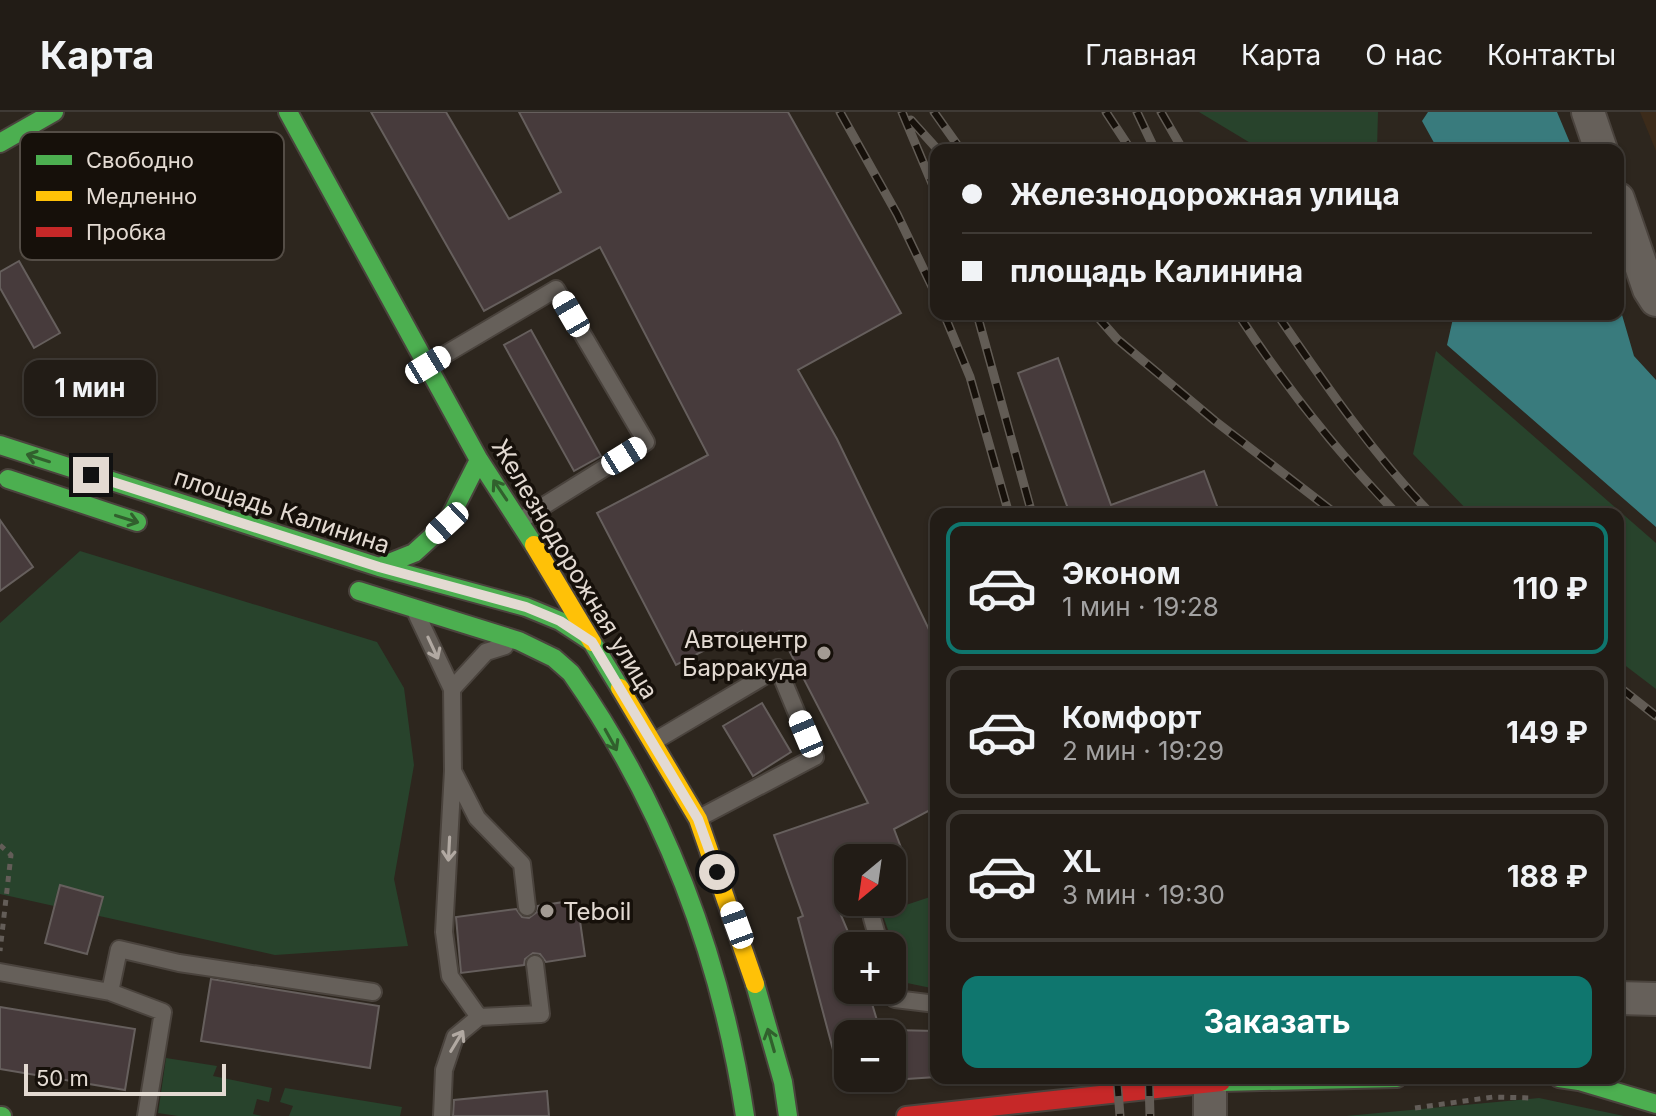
<!DOCTYPE html>
<html lang="ru">
<head>
<meta charset="utf-8">
<style>
	:root { --surface:#221c16; --page:#2e2923; --text:#f1f3f6; --muted:#a2a1a1; --line:#3f3a35; --accent:#0f766e }
	body { margin:0; font-family:Inter,sans-serif; background:var(--page); color:var(--text); height:100vh; display:flex; flex-direction:column; font-size:30px; white-space:nowrap }
	* { box-sizing:border-box; margin:0 }
	p { font-size:26px; color:var(--muted) }
	.icon { flex:none; width:44px; height:44px; fill:none; stroke:currentColor; stroke-width:2; stroke-linecap:round; stroke-linejoin:round }
	.map { position:relative; flex:1; overflow:hidden }
	.panel { position:absolute; left:930px; top:396px; width:694px; height:576px; display:flex; flex-direction:column; background:var(--surface); border-radius:16px; box-shadow:0 2px 6px #0004,0 0 0 2px var(--line) }
	.panel>* { flex:none }
	.hud { position:absolute; left:930px; top:32px; width:694px; height:176px; border-radius:16px; box-shadow:0 2px 6px #0004,0 0 0 2px var(--line); display:grid; align-content:center; height:176px; padding:0 32px; background:var(--surface) }
	.needle { width:52px; rotate:209deg }
	.tools { position:absolute; left:834px; top:732px; display:grid; gap:16px }
	.tools a { display:grid; place-items:center; width:72px; height:72px; border-radius:16px; background:var(--surface); box-shadow:0 2px 6px #0004,0 0 0 2px var(--line); font-size:40px }
	.scale { position:absolute; left:24px; bottom:20px; width:202px; box-sizing:border-box; padding-left:8px; border:4px solid #e3dad2; border-top:0; font-size:22px; line-height:28px; white-space:nowrap; color:#e3dad2; -webkit-text-stroke:6px #16100a; paint-order:stroke }
	.end { position:absolute; width:36px; height:36px; margin:-18px; border:10px solid #e3dad2; background:#111; box-shadow:0 0 0 4px #111 }
	.from { border-radius:50% }
	.bubble { position:absolute; height:56px; border-radius:16px; background:var(--surface); box-shadow:0 2px 6px #0004,0 0 0 2px var(--line); font-size:26px; font-weight:700; line-height:56px; text-align:center }
	.car { position:absolute; width:24px; height:48px; margin:-24px -12px; border-radius:10px; box-shadow:0 0 6px 2px #0007; background:linear-gradient(#fff 24%,#345 0 40%,#fff 0 76%,#345 0 86%,#fff 0) }
	.hud b { display:flex; align-items:center; gap:28px; height:76px; font-size:30px }
	.hud b+b { border-top:2px solid var(--line) }
	.hud i { width:20px; height:20px; background:var(--text) }
	ul { padding:14px 0 0; list-style:none }
	li { display:flex; align-items:center; gap:24px; height:132px; margin:0 16px 12px; padding:0 16px; border:4px solid var(--line); border-radius:16px }
	li div { flex:1 }
	li b { display:block; font-size:30px }
	li em { font-style:normal; font-weight:700 }
	li.selected { border-color:var(--accent) }
	li>.icon { width:72px; height:72px; stroke-width:1.5 }
	.button { display:flex; gap:16px; margin-top:auto; padding:16px 32px }
	.button a { flex:1; height:92px; border-radius:16px; background:var(--accent); color:#fff; font-size:32px; font-weight:700; line-height:92px; text-align:center }
	header { display:flex; align-items:center; gap:48px; box-sizing:border-box; height:112px; padding:0 40px; background:var(--surface); border-bottom:2px solid var(--line) }
	header strong { font-size:38px }
	nav { display:flex; gap:44px; margin-inline-start:auto; font-size:28px }
	.map>svg:first-child { display:block }
</style>
</head>
<body>
<header>
<strong>Карта</strong>
<nav><a>Главная</a><a>Карта</a><a>О нас</a><a>Контакты</a></nav>
</header>
<div class="map">
<svg width="1656" height="1004" viewBox="0 0 1656 1004">
	<rect width="100%" height="100%" fill="#2d261e"/>
	<!-- built -->
	<path fill="#3c2b1a" d="M1640,0H1656V39Z"/>
	<!-- green -->
	<path fill="#28432c" d="M1199,0H1378L1377,38H1262Z
		M1436,239L1656,431V577L1618,548V402H1471L1413,342Z
		M80,439L377,530L404,576L414,653L394,767L408,834L275,843L0,782V511Z
		M936,783V877L907,871L882,801Z
		M166,946L217,954L213,964L272,976L269,990L257,987L253,1002L262,1004H178L158,1001Z
		M285,976L402,995L400,1004H289L293,994L280,990Z
		M1539,986L1624,1004H1346Z"/>
	<!-- water -->
	<path fill="#397b7d" d="M1428,0H1557L1573,38H1438L1422,9Z
		M1618,189L1634,244L1656,268V415L1447,233L1454,202H1618Z"/>
	<!-- building -->
	<path fill="#473b3c" stroke="#665f5d" stroke-width="2" d="M371,0H446L509,107L561,80L519,0H788L901,201L798,258L837,327L936,532V695L894,717L905,746H848V784L835,789L854,834H848V878H868L881,922H848V967L841,968L798,806L803,804L774,723L868,691L779,519L749,535L742,519L676,553L597,401L708,343L600,135L484,199Z
		M19,149L60,221L34,236L0,176V160Z
		M531,218L601,344L574,359L504,233Z
		M1058,246L1111,393L1204,359L1220,402H1070L1018,261Z
		M0,408L33,455L0,479Z
		M762,591L791,640L753,664L723,614Z
		M60,773L103,785L87,842L45,831Z
		M577,788L585,844L546,850L540,842L533,841L525,847L524,853L461,861L456,805L516,797L522,805L529,806L537,800L538,794Z
		M211,867L379,894L370,956L201,929Z
		M0,895L135,917L125,978L0,957Z
		M892,918L936,919V965L892,968Z
		M547,979L549,1004H453L454,988Z"/>
	<g fill="none" stroke-linecap="round" stroke-linejoin="round">
		<!-- lane casing -->
		<g stroke="#4a433d" stroke-width="20">
			<path id="lane" d="M429,252L556,177L646,330L521,408
				M417,503L452,577L453,659L444,820L450,864L479,905
				M452,577L486,540L505,534
				M653,630L778,556L815,645L699,706
				M454,661L477,706L522,752L527,795
				M872,806L880,834
				M0,860L110,880L163,900L146,1004
				M892,877L895,887L936,892
				M110,880L119,837L179,851L373,880
				M442,1004L444,958L455,925L479,905L541,902L535,852"/>
		</g>
		<!-- street casing -->
		<g stroke="#4a433d" stroke-width="36">
			<path id="street" d="M1588,0L1601,38
				M1618,87L1649,177L1656,188
				M1618,886L1656,887
				M1210,966V1004"/>
		</g>
		<!-- fast casing -->
		<g stroke="#4a433d" stroke-width="22">
			<path id="fast" d="M288,0L479,348L534,433
				M0,31L54,0
				M0,333L379,455L526,495L560,509L592,530L620,576
				M8,367L137,410
				M379,455L414,441L447,411L479,348
				M359,479L519,529L554,546L571,561C664,693 721,845 745,1004
				M755,872L783,970L788,1004
				M1559,966L1579,969L1656,992
				M1221,970L1397,966
				M0,1004H2"/>
		</g>
		<!-- slow casing -->
		<g stroke="#4a433d" stroke-width="22">
			<path id="slow" d="M534,433L592,530
				M620,576L698,707L755,872"/>
		</g>
		<!-- jam casing -->
		<g stroke="#4a433d" stroke-width="22">
			<path id="jam" d="M906,1004L1221,970"/>
		</g>
		<!-- path -->
		<path stroke="#635d58" stroke-width="5" stroke-dasharray="6 6" stroke-linecap="butt" d="M0,733L11,743L0,839
			M1415,996L1493,985L1533,986"/>
		<!-- lane -->
		<use href="#lane" stroke="#66605a" stroke-width="16"/>
		<!-- street -->
		<use href="#street" stroke="#66605a" stroke-width="32"/>
		<!-- fast -->
		<use href="#fast" stroke="#4caf50" stroke-width="18"/>
		<!-- slow -->
		<use href="#slow" stroke="#ffc107" stroke-width="18"/>
		<!-- jam -->
		<use href="#jam" stroke="#c62828" stroke-width="18"/>
		<!-- rail casing -->
		<g stroke="#625c55" stroke-width="9">
			<path id="rail" d="M840,0L897,102L936,183
				M902,0L936,81
				M934,0L961,38
				M1106,0L1131,38
				M1137,0L1155,38
				M1161,0L1183,38
				M911,8L938,38
				M944,202L970,265L1009,402
				M977,202L1032,402
				M1095,202L1117,227L1215,309L1336,402
				M1238,202C1285,274 1337,340 1397,402
				M1277,202C1325,272 1372,341 1431,402
				M1618,574L1656,604
				M1117,966L1120,1004
				M1149,966L1150,1004"/>
		</g>
		<!-- rail -->
		<use href="#rail" stroke="#16100a" stroke-width="6" stroke-dasharray="18" stroke-linecap="butt"/>
	</g>
	<!-- one-way arrows -->
	<defs><path id="oneway-shaft" d="M-6 0H5M1.5-3L5.5 0L1.5 3" fill="none" stroke-width="1.6" stroke-linecap="round" stroke-linejoin="round" transform="scale(2)"/></defs>
	<g stroke="#31602d">
		<use href="#oneway-shaft" transform="translate(38 346) rotate(-162)"/>
		<use href="#oneway-shaft" transform="translate(500 378) rotate(-124)"/>
		<use href="#oneway-shaft" transform="translate(127 407) rotate(17)"/>
		<use href="#oneway-shaft" transform="translate(611 628) rotate(61)"/>
		<use href="#oneway-shaft" transform="translate(771 928) rotate(-106)"/>
	</g>
	<g stroke="#b1a9a2">
		<use href="#oneway-shaft" transform="translate(433 536) rotate(65)"/>
		<use href="#oneway-shaft" transform="translate(449 737) rotate(93)"/>
		<use href="#oneway-shaft" transform="translate(457 929) rotate(-59)"/>
	</g>
	<g fill="none" stroke-linecap="round" stroke-linejoin="round">
		<!-- route -->
		<path stroke="#e3dad2" stroke-width="10" d="M91,363L379,455L526,495L560,509L592,530L698,707L717,760"/>
	</g>
	<!-- markers -->
	<g fill="#a39b93" stroke="#16100a" stroke-width="3">
		<circle cx="824" cy="541" r="8"/>
		<circle cx="547" cy="799" r="8"/>
	</g>
	<g text-anchor="middle" dominant-baseline="central" stroke-width="7" stroke-linejoin="round" paint-order="stroke">
		<!-- street labels -->
		<g font-size="24" fill="#e3dad2" stroke="#16100a">
			<text transform="translate(282 399) rotate(18)">площадь Калинина</text>
			<text transform="translate(575 457) rotate(59)">Железнодорожная улица</text>
		</g>
		<!-- poi labels -->
		<g font-size="24" fill="#e3dad2" stroke="#16100a" text-anchor="end">
			<text x="808" y="527">Автоцентр<tspan x="808" dy="28">Барракуда</tspan></text>
			<text x="563" y="799" text-anchor="start">Teboil</text>
		</g>
	</g>
	<!-- legend -->
	<rect x="20" y="20" width="264" height="128" rx="12" fill="#16100a" stroke="#544d46" stroke-width="2"/>
	<rect x="36" y="43" width="36" height="10" fill="#4caf50"/>
	<rect x="36" y="79" width="36" height="10" fill="#ffc107"/>
	<rect x="36" y="115" width="36" height="10" fill="#c62828"/>
	<g font-size="22" fill="#e3dad2">
		<text x="86" y="56">Свободно</text>
		<text x="86" y="92">Медленно</text>
		<text x="86" y="128">Пробка</text>
	</g>
</svg>
<div class="tools">
<a><svg class="needle" viewBox="-14 -14 28 28"><path d="M0-13l5 13h-10z" fill="#e53935"/><path d="M0 13l5-13h-10z" fill="#a2a1a1"/></svg></a>
<a>+</a>
<a>−</a>
</div>
<div class="scale">50 m</div>
<i class="end from" style="left:717px;top:760px"></i>
<i class="end" style="left:91px;top:363px"></i>
<div class="bubble" style="left:24px;top:248px;width:132px">1 мин</div>
<i class="car" style="left:571px;top:202px;rotate:330deg"></i>
<i class="car" style="left:428px;top:253px;rotate:59deg"></i>
<i class="car" style="left:624px;top:344px;rotate:58deg"></i>
<i class="car" style="left:447px;top:411px;rotate:227deg"></i>
<i class="car" style="left:806px;top:622px;rotate:337deg"></i>
<i class="car" style="left:737px;top:813px;rotate:340deg"></i>
<div class="hud">
<b><i class="from"></i>Железнодорожная улица</b>
<b><i></i>площадь Калинина</b>
</div>
<section class="panel">
<ul>
<li class="selected"><svg class="icon" aria-label="car" viewBox="0 0 24 24"><path d="M5 17H2v-5l4-1 3-4h7l3 4 3 1v5h-3M9 17h6M6 11h13"/><circle cx="7" cy="17" r="2"/><circle cx="17" cy="17" r="2"/></svg><div><b>Эконом</b><p>1 мин · 19:28</p></div><em>110 ₽</em></li>
<li><svg class="icon" aria-label="car" viewBox="0 0 24 24"><path d="M5 17H2v-5l4-1 3-4h7l3 4 3 1v5h-3M9 17h6M6 11h13"/><circle cx="7" cy="17" r="2"/><circle cx="17" cy="17" r="2"/></svg><div><b>Комфорт</b><p>2 мин · 19:29</p></div><em>149 ₽</em></li>
<li><svg class="icon" aria-label="car" viewBox="0 0 24 24"><path d="M5 17H2v-5l4-1 3-4h7l3 4 3 1v5h-3M9 17h6M6 11h13"/><circle cx="7" cy="17" r="2"/><circle cx="17" cy="17" r="2"/></svg><div><b>XL</b><p>3 мин · 19:30</p></div><em>188 ₽</em></li>
</ul>
<div class="button"><a>Заказать</a></div>
</section>
</div>
</body>
</html>
